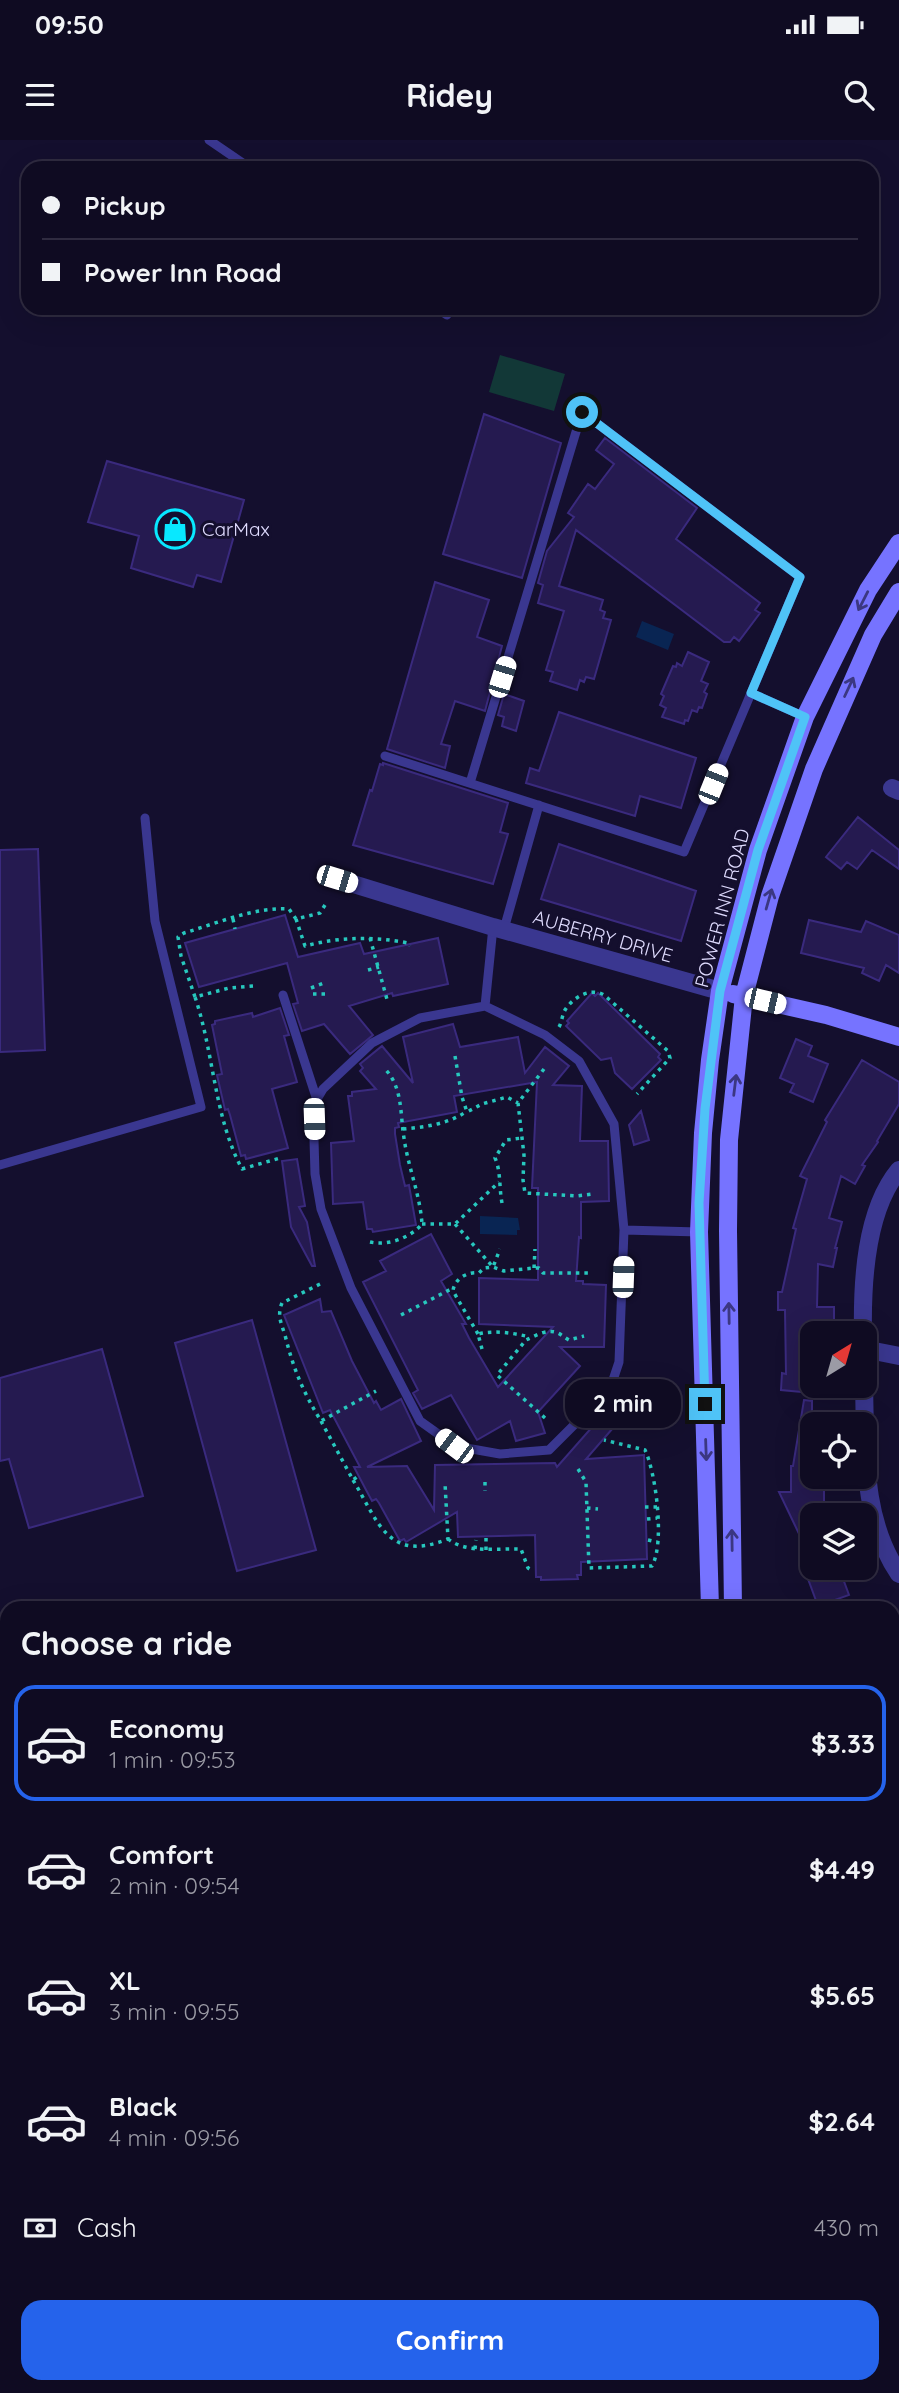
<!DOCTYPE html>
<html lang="en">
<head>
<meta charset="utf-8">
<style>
	:root { --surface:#0f0b22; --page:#1d192f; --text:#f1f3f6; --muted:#9b9ba5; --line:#2f2b40; --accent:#2563eb }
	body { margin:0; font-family:Quicksand,sans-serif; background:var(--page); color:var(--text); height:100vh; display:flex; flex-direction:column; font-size:26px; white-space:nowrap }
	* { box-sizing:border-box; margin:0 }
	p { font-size:23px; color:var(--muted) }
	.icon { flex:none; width:38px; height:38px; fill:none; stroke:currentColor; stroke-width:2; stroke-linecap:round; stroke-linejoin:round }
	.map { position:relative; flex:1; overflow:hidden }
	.side { position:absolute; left:0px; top:1461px; width:900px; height:793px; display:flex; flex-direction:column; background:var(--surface); border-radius:21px 21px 0 0; box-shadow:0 7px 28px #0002,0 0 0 2px var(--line) }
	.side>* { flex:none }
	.top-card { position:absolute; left:21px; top:21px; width:858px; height:154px; border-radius:21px; box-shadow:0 7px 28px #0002,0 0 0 2px var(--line); display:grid; align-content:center; height:154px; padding:0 21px; background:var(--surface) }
	.needle { width:46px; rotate:37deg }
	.tools { position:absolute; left:800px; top:1181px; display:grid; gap:14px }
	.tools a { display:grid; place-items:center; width:77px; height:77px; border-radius:14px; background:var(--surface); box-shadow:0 7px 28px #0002,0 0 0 2px var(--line); font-size:35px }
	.end { position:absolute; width:32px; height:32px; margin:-16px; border:9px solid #4fc3f7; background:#111; box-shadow:0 0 0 4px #111 }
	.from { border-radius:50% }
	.bubble { position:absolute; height:49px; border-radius:21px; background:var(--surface); box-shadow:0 7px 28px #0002,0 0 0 2px var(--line); font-size:23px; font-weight:800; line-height:49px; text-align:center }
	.car { position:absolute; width:21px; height:42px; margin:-21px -10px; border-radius:9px; box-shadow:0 0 5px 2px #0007; background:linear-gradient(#fff 24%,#345 0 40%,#fff 0 76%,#345 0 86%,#fff 0) }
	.top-card b { display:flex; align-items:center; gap:24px; height:66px; font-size:26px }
	.top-card b+b { border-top:2px solid var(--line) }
	.top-card i { width:18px; height:18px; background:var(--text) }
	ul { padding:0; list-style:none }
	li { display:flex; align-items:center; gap:21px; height:116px; margin:0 14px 10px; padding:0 7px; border:4px solid transparent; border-radius:21px }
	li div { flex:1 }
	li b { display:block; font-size:26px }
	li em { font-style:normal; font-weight:800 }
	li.active { border-color:var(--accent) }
	li>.icon { width:63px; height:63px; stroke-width:1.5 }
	h2 { padding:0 21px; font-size:32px; line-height:84px }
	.pay { display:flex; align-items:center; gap:18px; height:77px; padding:0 21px; font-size:26px }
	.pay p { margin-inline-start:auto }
	.cta { display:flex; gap:14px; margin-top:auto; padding:14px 21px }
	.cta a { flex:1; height:80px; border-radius:21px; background:var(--accent); color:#fff; font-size:28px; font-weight:800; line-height:80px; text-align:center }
	.status { display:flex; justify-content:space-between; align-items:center; height:49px; padding:0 35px; background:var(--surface); direction:ltr }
	.status svg { height:19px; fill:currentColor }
	header { display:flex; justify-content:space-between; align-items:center; height:91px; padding:0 21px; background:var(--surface); font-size:32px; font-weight:800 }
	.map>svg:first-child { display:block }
</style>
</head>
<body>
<div class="status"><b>09:50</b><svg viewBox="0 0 49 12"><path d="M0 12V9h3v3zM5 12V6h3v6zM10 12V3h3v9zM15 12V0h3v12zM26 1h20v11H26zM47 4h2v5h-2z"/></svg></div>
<header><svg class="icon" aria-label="menu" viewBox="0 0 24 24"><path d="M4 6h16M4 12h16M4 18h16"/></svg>Ridey<svg class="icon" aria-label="search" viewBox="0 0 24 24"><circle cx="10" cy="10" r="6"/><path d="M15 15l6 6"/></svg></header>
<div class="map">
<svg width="899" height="2253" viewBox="0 0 899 2253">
	<rect width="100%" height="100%" fill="#140f2e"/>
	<!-- green -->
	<path fill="#123837" d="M500,215L565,234L554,271L489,252Z
		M893,1729L899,1733V1902L892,1899Z
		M893,1949L899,1951V2253H646L649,2247H892Z"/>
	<!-- water -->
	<path fill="#092553" d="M642,481L674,494L668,510L636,497Z
		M480,1076L518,1078L520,1090H517V1095L480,1094Z"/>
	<!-- building -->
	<path fill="#251a50" stroke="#3a2a7e" stroke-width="2" d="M484,274L561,303L522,438L443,414Z
		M605,298L697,368L676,399L760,463L755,470L760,473L739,501L734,497L730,502H724L576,390L559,446L603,460L600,470L605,472L603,478L611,480L594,539L586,537L584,542L580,540L577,550L550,541L553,532L546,530L564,471L538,463L543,445L538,443L547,411L574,377L568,373L588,344L595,349L614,324L596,310Z
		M107,321L244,360L221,442L197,435L193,447L131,428L139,396L88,382Z
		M435,442L489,460L477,497L502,506L485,571L455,561L441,604L450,606L445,628L387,609Z
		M688,512L709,522L701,541L708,544L704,552L707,554L702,568L699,567L697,572L692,570L688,581L685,580L684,584L662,577L666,568L660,565L664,556L661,554L673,526L676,527L677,523L682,526Z
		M504,554L524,561L516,591L502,586L504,577L498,575Z
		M559,572L696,618L681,668L640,656L635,676L526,643L530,628L539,631Z
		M383,623L508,663L500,692L508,694L493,744L353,705L370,650L372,651L380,624L383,625Z
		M858,677L899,710V729L872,710L857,729L847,722L841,729L826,717Z
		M559,704L696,751L681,801L541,759Z
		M38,709L45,910L0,912V710Z
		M285,775L298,817L360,803L364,814L438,798L448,844L393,856L392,853L349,866L373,895L350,914L324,884L302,891L293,864L298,863L287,823L199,847L185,803Z
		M809,780L861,792L866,781L899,795V833L886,825L879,841L862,833L864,828L801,813Z
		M592,853L595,856L598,853L660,914L658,917L661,920L632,949L615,933L611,918L601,920L566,886L569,883L567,881Z
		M280,868L289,895L284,896L297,942L272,949L288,1008L246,1019L245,1015L241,1016L230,975L228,969L225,970L217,935L222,934L212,885L215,884V881L252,873L253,877Z
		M453,884L460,907L518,897L525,933L545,907L569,926L553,945L582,946L580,1001H608L609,1061L581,1062V1098L579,1097L576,1141H583V1144L606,1145L604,1207H560L580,1226L538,1272L545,1293L516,1301L510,1281L477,1300L451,1255L422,1269L413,1253L418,1250L363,1142L386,1131L380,1121L431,1094L452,1134L441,1141L466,1184H462L469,1198L498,1247L553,1187L479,1184V1138L538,1140V1048H532L537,942L454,956L457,972L398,983L399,987L395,988V994L400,1025L405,1046L409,1045L416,1085L373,1092L372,1089H367L363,1062L333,1064L331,1003L354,1001L348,956H352V952L376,949L360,931L363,928L360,924L382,906L413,943L403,897Z
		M796,899L812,906L808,916L828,924L813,962L790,952L794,944L780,938Z
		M862,920L899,942V964L877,1001L878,1002L862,1025L865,1026L855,1044L841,1036L829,1078L842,1082L835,1108H837L833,1127L818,1124L817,1167H834V1194H812V1253L781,1250L782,1233L786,1234L785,1170H778V1152H782L796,1089L793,1088L807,1039L800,1036L827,982L825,980Z
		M641,971L649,1000L634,1005L629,985Z
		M297,1019L305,1066L299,1067L307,1082L315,1126H312L291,1087L282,1021Z
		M320,1159L322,1172L331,1171L352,1221L374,1263L376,1261L381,1270L401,1259L421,1301L367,1327L407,1326L434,1370L435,1325L555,1323L557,1327L601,1277L613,1288L586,1319L644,1315L647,1419L581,1422V1435H577L578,1439L541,1440V1437H536L535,1395L458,1397L457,1372L406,1402L404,1399L400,1401L379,1363L376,1359L372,1361L365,1348L354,1327H360L330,1270L323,1273L284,1175Z
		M252,1180L316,1410L237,1431L175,1203Z
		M102,1209L143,1356L29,1388L9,1319L0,1321V1238Z
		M804,1260L812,1261V1337H824V1376H812V1421L779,1352H791V1326H793Z
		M804,1428H839L849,1455L818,1466Z"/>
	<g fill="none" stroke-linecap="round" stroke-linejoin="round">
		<!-- path -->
		<path stroke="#27c8be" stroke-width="3.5" stroke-dasharray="3.5 5" stroke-linecap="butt" d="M325,765L320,773L296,779L305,806C339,797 373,796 408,803L410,806
			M233,779L235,789
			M370,798L388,863
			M368,830L379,827
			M253,846L229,848L195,857C214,913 214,977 242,1029L280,1018
			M311,848L324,843
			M313,854H325
			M195,857L181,816L178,797L184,793C218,783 254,767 289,769L296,779
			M559,887C562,882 562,875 565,870C573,857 591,847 604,855L668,911L670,918L637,954
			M455,916L462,957L467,972L482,964L507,957L518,963
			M544,929L518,963L524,1015L523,1040L525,1053L577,1056L592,1054
			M403,989C425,987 449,984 467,971
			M502,1063C499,1048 501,1031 495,1018L506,1000L522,998
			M422,1084H455L499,1042
			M455,1084L493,1127L500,1109
			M370,1102C388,1106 410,1098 422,1084C420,1054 408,1027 404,998C400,974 403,949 386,930
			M534,1128L535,1109
			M320,1144L282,1163C277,1175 281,1183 285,1195C293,1228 303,1252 321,1281L376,1251
			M401,1175L453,1148
			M478,1194L453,1151C454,1139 468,1131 479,1133L484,1128L493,1127L504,1131L534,1128H539L543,1133H589
			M482,1209L478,1194C495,1190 513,1193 530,1197
			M545,1278L497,1235L526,1200C535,1196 548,1188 558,1193C562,1195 565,1198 569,1200L584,1196
			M321,1281L353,1340L357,1337
			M578,1329L586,1342L589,1428L652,1426C665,1403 656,1333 645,1310L604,1300
			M353,1340C379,1383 388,1423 448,1399L445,1343
			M485,1342V1351
			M645,1367H657
			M587,1368L598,1369
			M647,1379L657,1378
			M448,1399C467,1414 498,1408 521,1409L528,1428L533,1431
			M648,1400L657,1402
			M475,1409L476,1400
			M486,1410V1396
			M892,1747L899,1751
			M892,2033L899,2035
			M892,2078L899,2083
			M892,2181L899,2185
			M892,2196L899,2187
			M892,2240H899
			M859,2247L867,2253"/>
		<!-- lane -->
		<path stroke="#3a3790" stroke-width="9" d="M209,0L250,28
			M437,168L447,175
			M751,553L805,577
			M385,616C485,648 585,680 684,712L800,437L582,272L470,643
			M504,789L539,665
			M283,855L317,960
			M485,866L493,787
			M0,1025L201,967L155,781L145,678
			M624,1090L619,1222L610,1249L549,1310L500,1314L455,1306L420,1281L351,1148L321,1069L315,1034L313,966L323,949L372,903L420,878L485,866L545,895L579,921L614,984L624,1090L699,1092
			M0,1727L7,1719
			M0,1827L7,1833
			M0,1857L7,1847
			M370,2247L378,2253
			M157,2253L161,2247"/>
		<!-- street -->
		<path stroke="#3a3790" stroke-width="18" d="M892,648L899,651
			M337,739L493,787L720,851
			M863,1194C862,1143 865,1071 899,1030
			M864,1209L899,1216
			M864,1246C866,1311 861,1378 899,1434
			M892,1511L899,1499"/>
		<!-- secondary -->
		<path stroke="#7673ff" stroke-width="18" d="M733,854L826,875L899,897
			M710,1468L699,1092L703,993L710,920L720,851L758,710L805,577L868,450L899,403
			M733,1468L728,1090L729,1000L744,856L770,756L814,629L873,495L899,452
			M0,1503L7,1511
			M892,1926L899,1928
			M573,2253L576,2247
			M612,2253L615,2247"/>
	</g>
	<!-- one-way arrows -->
	<defs><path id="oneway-shaft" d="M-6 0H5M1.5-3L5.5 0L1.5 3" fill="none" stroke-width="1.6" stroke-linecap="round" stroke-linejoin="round" transform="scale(1.75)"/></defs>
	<g stroke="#3b3782">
		<use href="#oneway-shaft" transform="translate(863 461) rotate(117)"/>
		<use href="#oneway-shaft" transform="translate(849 547) rotate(-65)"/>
		<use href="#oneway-shaft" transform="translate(769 759) rotate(-74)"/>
		<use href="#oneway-shaft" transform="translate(735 945) rotate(-83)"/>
		<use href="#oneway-shaft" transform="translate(729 1173) rotate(-91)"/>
		<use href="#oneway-shaft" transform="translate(706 1310) rotate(88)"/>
		<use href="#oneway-shaft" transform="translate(732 1400) rotate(-91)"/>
	</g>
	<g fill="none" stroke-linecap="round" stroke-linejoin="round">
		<!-- route -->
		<path stroke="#4fc3f7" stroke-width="9" d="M582,272L800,437L751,553L805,577L758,710L720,851L705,969L699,1063L705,1264"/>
	</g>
	<!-- icons -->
	<defs>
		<g id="shop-ring" transform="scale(2.0125)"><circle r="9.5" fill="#140f2e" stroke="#08e8ff" stroke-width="1.5"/><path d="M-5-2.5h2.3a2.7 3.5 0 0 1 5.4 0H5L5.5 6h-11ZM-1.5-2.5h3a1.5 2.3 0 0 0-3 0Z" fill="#08e8ff"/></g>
	</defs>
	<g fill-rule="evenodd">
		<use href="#shop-ring" x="175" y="389"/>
	</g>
	<g text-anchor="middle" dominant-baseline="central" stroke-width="6" stroke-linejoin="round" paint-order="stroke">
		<!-- poi labels -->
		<g font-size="19" fill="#e0dcff" stroke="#140f2e" text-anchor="start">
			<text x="202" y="389">CarMax</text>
		</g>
		<!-- street labels -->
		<g font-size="19" fill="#e0dcff" stroke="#140f2e">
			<text transform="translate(722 768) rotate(-75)">POWER INN ROAD</text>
			<text transform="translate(603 796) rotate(16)">AUBERRY DRIVE</text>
		</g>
	</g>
</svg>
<div class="tools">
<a><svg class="needle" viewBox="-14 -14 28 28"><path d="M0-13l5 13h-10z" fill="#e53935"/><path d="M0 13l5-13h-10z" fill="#9b9ba5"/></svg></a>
<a><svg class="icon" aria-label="locate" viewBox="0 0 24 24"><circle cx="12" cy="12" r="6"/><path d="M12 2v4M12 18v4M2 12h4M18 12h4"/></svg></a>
<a><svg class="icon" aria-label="layers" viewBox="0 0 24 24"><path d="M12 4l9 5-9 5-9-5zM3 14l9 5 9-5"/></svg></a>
</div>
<i class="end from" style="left:582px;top:272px"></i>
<i class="end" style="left:705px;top:1264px"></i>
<div class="bubble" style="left:565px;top:1239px;width:116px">2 min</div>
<i class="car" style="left:502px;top:537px;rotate:17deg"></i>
<i class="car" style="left:713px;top:644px;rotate:22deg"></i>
<i class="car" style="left:337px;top:739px;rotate:107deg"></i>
<i class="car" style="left:765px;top:861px;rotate:103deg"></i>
<i class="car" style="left:314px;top:979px;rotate:178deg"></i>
<i class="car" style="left:623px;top:1137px;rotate:2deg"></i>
<i class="car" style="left:454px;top:1306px;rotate:307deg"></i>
<div class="top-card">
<b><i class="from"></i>Pickup</b>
<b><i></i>Power Inn Road</b>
</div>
<section class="side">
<h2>Choose a ride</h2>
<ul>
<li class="active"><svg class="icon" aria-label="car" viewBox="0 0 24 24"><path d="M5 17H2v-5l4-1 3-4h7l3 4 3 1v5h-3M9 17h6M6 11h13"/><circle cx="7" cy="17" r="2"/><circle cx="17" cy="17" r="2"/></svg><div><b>Economy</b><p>1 min · 09:53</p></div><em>$3.33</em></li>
<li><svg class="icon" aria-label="car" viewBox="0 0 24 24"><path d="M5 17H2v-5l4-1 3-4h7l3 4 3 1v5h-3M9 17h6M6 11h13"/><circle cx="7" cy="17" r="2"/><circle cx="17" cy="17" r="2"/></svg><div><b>Comfort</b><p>2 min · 09:54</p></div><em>$4.49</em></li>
<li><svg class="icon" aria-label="car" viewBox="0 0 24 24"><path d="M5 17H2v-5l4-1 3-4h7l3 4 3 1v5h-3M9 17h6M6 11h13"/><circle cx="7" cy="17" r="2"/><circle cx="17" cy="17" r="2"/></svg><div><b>XL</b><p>3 min · 09:55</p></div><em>$5.65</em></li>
<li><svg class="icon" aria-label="car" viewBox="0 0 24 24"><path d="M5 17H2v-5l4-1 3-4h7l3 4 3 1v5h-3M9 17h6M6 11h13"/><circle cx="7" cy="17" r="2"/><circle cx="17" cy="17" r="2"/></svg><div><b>Black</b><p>4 min · 09:56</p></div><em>$2.64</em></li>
</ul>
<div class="pay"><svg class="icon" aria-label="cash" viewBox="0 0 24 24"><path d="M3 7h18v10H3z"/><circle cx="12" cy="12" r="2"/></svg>Cash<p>430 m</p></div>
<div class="cta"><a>Confirm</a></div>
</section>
</div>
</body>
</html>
